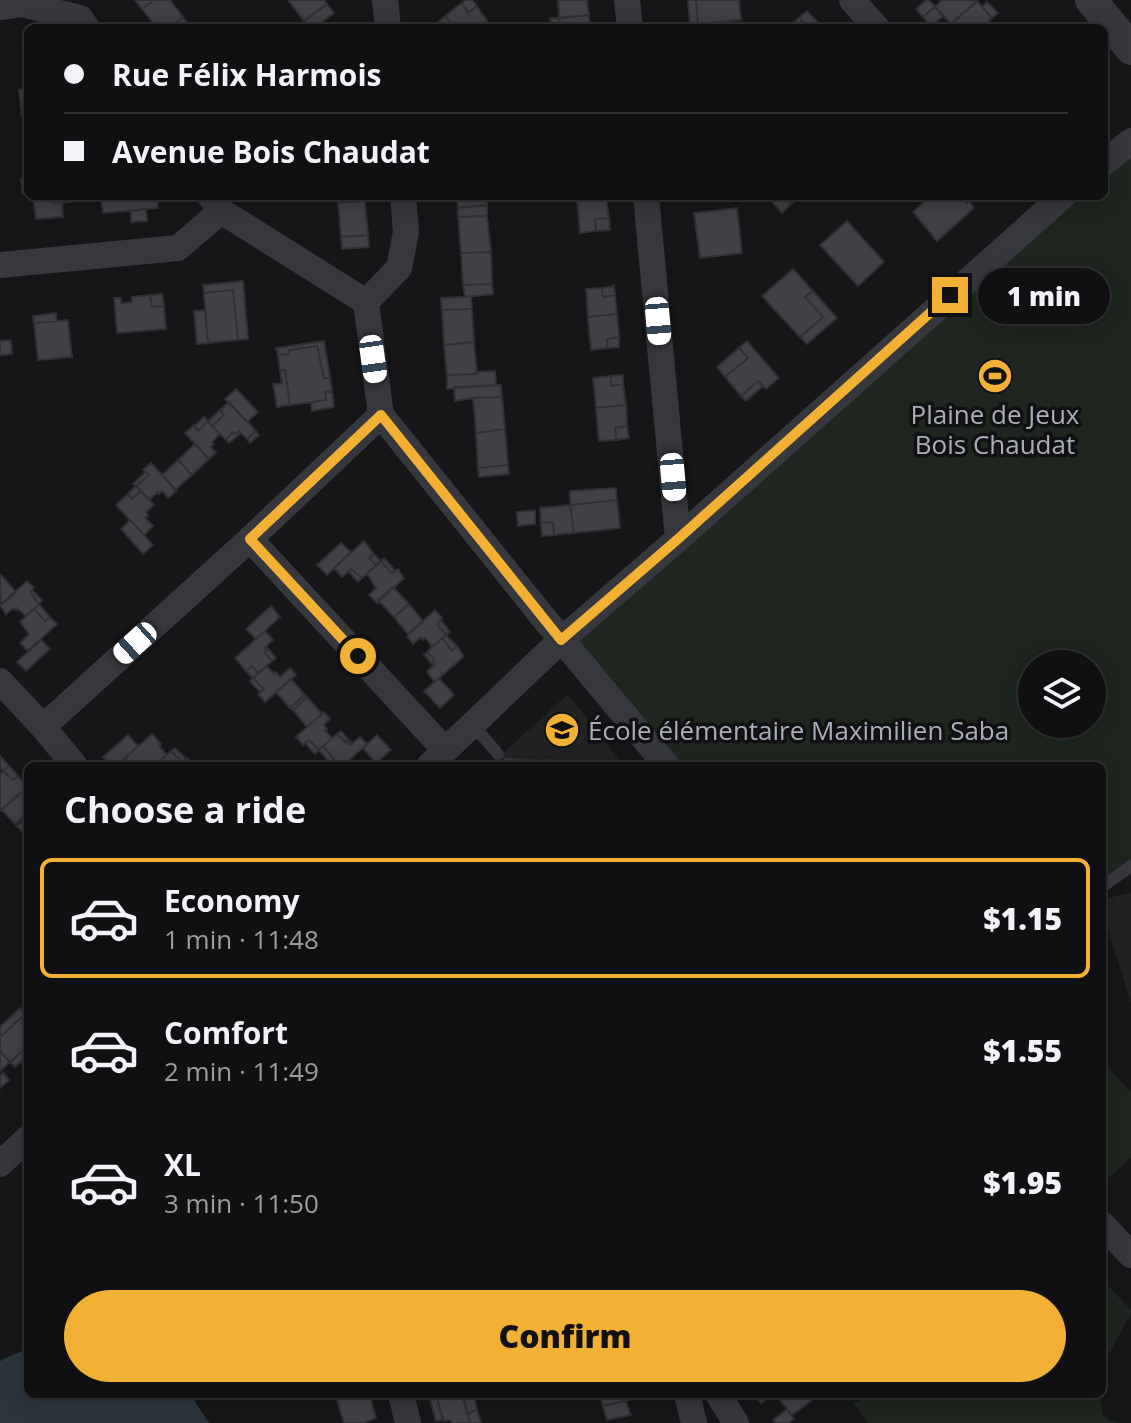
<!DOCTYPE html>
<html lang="en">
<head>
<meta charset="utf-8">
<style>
	:root { --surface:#101012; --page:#19191b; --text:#f1f3f6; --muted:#9c9d9f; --line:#303032; --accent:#f2b134 }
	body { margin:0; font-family:"Open Sans",sans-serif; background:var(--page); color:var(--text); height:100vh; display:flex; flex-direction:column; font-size:30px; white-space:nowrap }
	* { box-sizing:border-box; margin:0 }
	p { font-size:26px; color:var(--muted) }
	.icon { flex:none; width:44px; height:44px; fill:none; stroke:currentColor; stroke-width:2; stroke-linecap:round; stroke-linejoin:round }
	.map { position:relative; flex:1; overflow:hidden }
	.side { position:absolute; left:24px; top:762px; width:1082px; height:636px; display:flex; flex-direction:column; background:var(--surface); border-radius:12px; box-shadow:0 4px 20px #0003,0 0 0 2px var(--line) }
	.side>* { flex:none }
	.guide { position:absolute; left:24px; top:24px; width:1084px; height:176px; border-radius:12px; box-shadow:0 4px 20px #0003,0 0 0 2px var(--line); display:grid; align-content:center; height:176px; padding:0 40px; background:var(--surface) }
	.tools { position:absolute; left:1018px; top:650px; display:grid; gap:16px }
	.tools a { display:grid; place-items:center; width:88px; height:88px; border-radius:50%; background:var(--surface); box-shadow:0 4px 20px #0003,0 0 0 2px var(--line); font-size:40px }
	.end { position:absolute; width:36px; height:36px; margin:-18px; border:10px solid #f2b134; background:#111; box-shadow:0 0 0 4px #111 }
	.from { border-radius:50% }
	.bubble { position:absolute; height:56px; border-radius:28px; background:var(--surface); box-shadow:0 4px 20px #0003,0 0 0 2px var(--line); font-size:26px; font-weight:800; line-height:56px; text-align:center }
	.car { position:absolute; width:24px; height:48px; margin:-24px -12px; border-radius:10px; box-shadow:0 0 6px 2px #0007; background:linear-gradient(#fff 24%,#345 0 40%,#fff 0 76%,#345 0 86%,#fff 0) }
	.guide b { display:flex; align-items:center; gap:28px; height:76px; font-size:30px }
	.guide b+b { border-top:2px solid var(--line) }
	.guide i { width:20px; height:20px; background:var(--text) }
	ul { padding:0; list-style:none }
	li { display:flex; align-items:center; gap:24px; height:120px; margin:0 16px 12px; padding:0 24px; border:4px solid transparent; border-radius:12px }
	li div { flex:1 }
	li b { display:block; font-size:30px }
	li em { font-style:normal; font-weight:800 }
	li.current { border-color:var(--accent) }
	li>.icon { width:72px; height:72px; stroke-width:1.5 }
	h2 { padding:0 40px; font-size:36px; line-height:96px }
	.cta { display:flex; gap:16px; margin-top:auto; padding:16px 40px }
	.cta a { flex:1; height:92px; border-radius:48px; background:var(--accent); color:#111; font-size:32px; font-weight:800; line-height:92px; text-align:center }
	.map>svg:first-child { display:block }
</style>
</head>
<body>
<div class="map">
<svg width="1131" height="1423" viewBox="0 0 1131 1423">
	<rect width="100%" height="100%" fill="#161618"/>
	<!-- built -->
	<path fill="#222225" d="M568,694L624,766H489Z
		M1131,893V1003L1102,910V899Z"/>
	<!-- green -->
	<path fill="#1e261f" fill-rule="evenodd" d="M1131,141V866L1102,887V766H667L561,640L1063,196H1104V163ZM1032,664H1092V724H1032Z
		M1102,1061L1131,1092V1158L1108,1178L1102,1172Z
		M1102,1279L1131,1310V1313L1102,1367Z
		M868,1394H1099L1103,1415L1110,1421L1121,1423H868L854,1404Z"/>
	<!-- water -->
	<path fill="#2c353c" d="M28,1348V1394H190L209,1423H0V1361Z"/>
	<!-- building -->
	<path fill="#404145" stroke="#303034" stroke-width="2" d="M135,0H154L142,9Z
		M154,0H170L183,17L170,28H157L142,9Z
		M288,0H324L327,4L304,21Z
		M465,0H472L477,6L468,13L462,3Z
		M558,0H587L589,15L559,18Z
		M688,0H696L698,24H690Z
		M696,0H739L741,20L698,24Z
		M926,0H929L935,7L923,17L916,9Z
		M942,0H977V1L951,24L935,7Z
		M977,1L992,18L989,21L996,28H954L951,24Z
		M987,2L998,13L992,18L982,7Z
		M462,3L468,13L477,6L487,21L476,28H454L445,16Z
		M327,4L334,13L314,28H310L304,21Z
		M935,7L943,16L931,26L923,17Z
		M807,11L821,26L819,28H809L799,18Z
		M589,15L590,28H560L559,18Z
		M445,16L454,28H432Z
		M183,17L191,27L170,28Z
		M550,18H559L560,28H551Z
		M799,18L809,28H788Z
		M28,89V117H22L19,90Z
		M28,178V193L23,194L21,179Z
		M33,196H53L54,204L62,203L63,217L36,219Z
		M53,196H70L71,202L54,204Z
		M101,196H157L158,208L103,213Z
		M337,196H365V201L338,203Z
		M457,196H487V205L458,208Z
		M577,196H606V197L577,200Z
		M767,196H784L791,204L782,213Z
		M784,196H801L791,204Z
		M931,196H961L967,203L969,201L974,208L937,241L913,212Z
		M606,197L609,218L595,219L596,231L580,233L577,200Z
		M365,201L368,235L341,237L338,203Z
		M487,205V216L458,217V208Z
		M737,208L742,253L700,258L694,213Z
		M146,209L147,221L131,222V211Z
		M487,216L491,252L461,253L458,217Z
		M609,218L610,230L596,231L595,219Z
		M847,221L884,262L858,286L820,245Z
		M368,235L369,247L342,249L341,237Z
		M491,252L492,284L463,285L461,253Z
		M793,269L813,291L805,297L823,317L800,337L762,296Z
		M243,281L248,339L238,340L233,290L204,293L203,285Z
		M492,284L493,294L465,297L463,285Z
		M614,286L615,295L603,297L602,288Z
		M602,288L603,297L615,295L617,314L588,317L586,289Z
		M233,290L238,340L208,343L204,293Z
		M813,291L837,318L807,344L800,337L823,317L805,297Z
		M162,294L164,306L152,307L150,295Z
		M150,295L152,307L164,306L166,329L117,333L114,298H121V303L132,302V297Z
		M465,297H471L472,309L442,310L441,298Z
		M472,309L474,342L444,345L442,310Z
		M205,310L208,343L197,344L194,311Z
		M56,313L57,321L34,323L33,316Z
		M617,314L619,337L607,339L608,348L591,350L588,317Z
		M68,320L72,357L38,360L34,323Z
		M619,337V347L608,348L607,339Z
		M11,340L12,354L0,355V341Z
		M324,341L330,377L324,378L317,346L289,350V354L278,355L276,348Z
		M747,341L779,378L766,389L758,381L741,396L725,377L748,358L739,348Z
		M474,342L477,374L447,375L444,345Z
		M317,346L324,378L330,377L332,391L325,392L326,400L290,405L285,370L280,371L278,355L289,354V350Z
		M739,348L748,358L725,377L717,367Z
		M285,370L290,405L277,407L273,384L282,383L280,371Z
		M495,371L496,385L447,389V375L477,374L476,372Z
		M623,375V384L611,386V376Z
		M611,376V386L623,384L626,405L596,408L593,378Z
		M758,381L763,386L746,401L741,396Z
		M501,385L502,397L473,398L455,401L454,387Z
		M236,389L258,412L247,422L225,399Z
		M332,391L334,407L312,411L311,402L326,400L325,392Z
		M502,397L505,429L476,433L473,398Z
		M229,402L256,431L247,439L239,431L235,434L233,432L226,440L212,426L224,415L220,410Z
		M626,405L627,426L615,428L616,440L599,441L596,408Z
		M220,410L224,415L212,426L208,421Z
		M204,417L208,421L198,431L194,426Z
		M208,421L220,434L212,442L214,444L211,447L216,453L209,459L185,433L194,425L198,431Z
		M627,426L629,438L616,440L615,428Z
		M505,429L508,465L478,468L476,433Z
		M239,431L241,433L229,443L226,440L233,432L235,434Z
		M256,431L259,435L250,443L247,439Z
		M195,444L209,459L192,475L178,460Z
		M178,460L192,475L175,490L162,475Z
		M151,463L177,491L168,498L162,491L159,494L158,492L149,500L136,486L149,475L143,470Z
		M508,465L509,474L479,477L478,468Z
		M145,472L149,475L136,486L133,484Z
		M136,486L141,491L132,499L128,494Z
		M616,488L617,500L570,505V491Z
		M141,491L154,505L146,512L148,515L145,518L153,526L144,535L116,505L128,494L132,499Z
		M617,500L620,528L574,533L570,505Z
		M570,505L574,533L554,535L553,523L541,522L540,508Z
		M535,510V524L518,526L517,512Z
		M130,520L153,545L143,554L121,529Z
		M541,522L553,523L554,535L542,536Z
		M364,541L374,554L369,558L376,565L362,578L351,569L342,577L334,568Z
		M341,543L351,552L327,575L317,565Z
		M374,554L381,561L376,565L369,558Z
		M384,558L395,571L391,573L381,561Z
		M381,561L391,573L398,569L404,578L377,603L369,595L376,588L367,574Z
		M351,569L362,578L358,582L348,571Z
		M1,575L16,592L1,605L0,576Z
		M27,581L34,588L30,592L39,604L26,616L17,608L16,610L14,608L6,614L0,605Z
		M393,587L409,604L394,617L378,600Z
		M32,590L42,600L39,604L30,592Z
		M39,604L50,617L45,621L34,609Z
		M409,604L423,621L408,634L394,617Z
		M271,606L280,617L256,639L246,629Z
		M34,609L45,621L50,617L57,624L28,651L20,643L29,634L20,622Z
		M435,610L442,618L437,624L446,635L432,647L425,637L423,640L421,637L413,644L407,636Z
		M441,620L450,632L446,635L437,624Z
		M265,631L273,640L264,648L267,651L265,653L272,661L258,673L252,666L246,671L235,658Z
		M446,635L457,646L452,651L442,638Z
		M442,638L452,651L457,646L464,656L435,682L427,672L435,664L433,661L434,659L427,652Z
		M41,640L50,649L26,671L17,662Z
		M266,646L276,658L272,661L265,653L267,651L264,648Z
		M427,652L434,659L433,661L435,664L434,666L424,655Z
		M252,666L258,673L253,678L246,671Z
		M267,666L274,674L276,672L280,677L290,668L296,675L265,702L258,694L264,689L253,678Z
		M253,678L264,689L260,692L250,681Z
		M439,678L454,695L440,708L424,691Z
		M291,679L305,695L290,708L276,692Z
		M305,695L307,697L293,710L290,708Z
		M307,697L322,714L307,727L293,710Z
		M324,712L330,719L324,725L327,729L325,731L332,738L319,750L309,740L303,745L296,737Z
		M341,731L352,744L350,745L346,741L345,742L337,734Z
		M152,734L161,744L159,746L167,755L154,766H143L139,761L132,766L125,758Z
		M337,734L350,745L360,737L367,744L343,766H333L330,763L334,759L323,746Z
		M128,735L138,746L117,766H112L103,757Z
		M377,735L391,750L376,763L363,748Z
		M309,740L319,750L315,754L305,743Z
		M323,746L334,759L330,763L319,750Z
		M175,748L186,759L182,762L171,751Z
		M171,751L182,762L187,758L195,766H159L157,764Z
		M0,756L9,766L3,771L0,767Z
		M505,758L538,761V766H504Z
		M544,760L599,766H543Z
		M9,766L18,776L13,780L3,771Z
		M3,771L13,780L18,776L28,786L0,811V774Z
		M22,792L28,799V813L15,824L2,810Z
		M28,816V838L17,826Z
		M20,1008L25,1014L0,1037V1027Z
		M22,1017L28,1024V1046L10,1062L0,1051V1037Z
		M28,1046V1055L15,1067L10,1062Z
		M0,1051L10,1062L0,1071Z
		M3,1073L9,1080L0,1088V1076Z
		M335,1394H369L376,1418L363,1423H344Z
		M449,1394H462L470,1423H452L451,1420L443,1421L437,1398Z
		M462,1394H473L477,1409L468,1414Z
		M600,1394H640L641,1397L603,1406Z
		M754,1394H773L761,1403Z
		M775,1394H820L792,1415Z
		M437,1398L443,1419L436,1421L430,1400Z
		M626,1401L631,1415L607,1420L603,1406Z
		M477,1409L481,1423H470L468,1414Z
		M787,1409L794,1419L788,1423H776L773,1420Z"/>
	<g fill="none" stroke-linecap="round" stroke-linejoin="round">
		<!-- service -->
		<path stroke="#37383d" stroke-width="12" d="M473,725L498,754
			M1102,887L1131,866"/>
		<!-- minor -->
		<path stroke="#37383d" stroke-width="26" d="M385,0L388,28
			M627,0L630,28
			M852,0L877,28
			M0,7L22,4L80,18L87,28
			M1104,163L1131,141
			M210,196L221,211L366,302L381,415L542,616L667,766
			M646,196L678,539
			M0,265L178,248L221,211
			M366,302L399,268L406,232L403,196
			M250,539L445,750
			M0,681L43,727L75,766
			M43,727L250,539L381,415
			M429,766L561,640L678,539L1063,196
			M0,1164L28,1138
			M1102,1224L1131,1255
			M401,1394L408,1423
			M687,1394L694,1423
			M718,1394L736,1423"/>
		<!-- tertiary -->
		<path stroke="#37383d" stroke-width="32" d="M1091,0L1131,49"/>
	</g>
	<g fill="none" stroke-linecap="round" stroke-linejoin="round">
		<!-- route -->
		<path stroke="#f2b134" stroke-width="10" d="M358,656L250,539L381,415L561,640L678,539L950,295"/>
	</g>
	<!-- icons -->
	<defs>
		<g id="stadium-disc" transform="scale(1.8)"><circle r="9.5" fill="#f2b134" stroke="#111113"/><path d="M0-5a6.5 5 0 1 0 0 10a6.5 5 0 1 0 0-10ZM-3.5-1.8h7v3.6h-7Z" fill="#111"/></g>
		<g id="school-disc" transform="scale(1.8)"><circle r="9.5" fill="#f2b134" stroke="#111113"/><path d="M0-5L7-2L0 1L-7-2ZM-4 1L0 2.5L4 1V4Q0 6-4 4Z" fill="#111"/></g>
	</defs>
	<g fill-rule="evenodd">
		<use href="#stadium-disc" x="995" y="376"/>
		<use href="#school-disc" x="562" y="730"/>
	</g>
	<g text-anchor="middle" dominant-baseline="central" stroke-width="7" stroke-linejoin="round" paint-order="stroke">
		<!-- poi labels -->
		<g font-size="26" fill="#a8adb8" stroke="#111113">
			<text x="995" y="414">Plaine de Jeux<tspan x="995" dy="30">Bois Chaudat</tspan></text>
			<text x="588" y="730" text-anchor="start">École élémentaire Maximilien Saba</text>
		</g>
	</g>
</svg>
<div class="tools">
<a><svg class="icon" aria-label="layers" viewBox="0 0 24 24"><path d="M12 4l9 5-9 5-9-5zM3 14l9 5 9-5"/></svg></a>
</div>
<i class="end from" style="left:358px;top:656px"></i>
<i class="end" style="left:950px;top:295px"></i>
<div class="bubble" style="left:978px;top:268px;width:132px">1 min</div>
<i class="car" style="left:658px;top:321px;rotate:175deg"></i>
<i class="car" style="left:373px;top:359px;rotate:172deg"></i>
<i class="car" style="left:673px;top:477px;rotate:175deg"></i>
<i class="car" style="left:135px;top:643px;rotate:228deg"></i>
<div class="guide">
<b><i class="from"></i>Rue Félix Harmois</b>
<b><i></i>Avenue Bois Chaudat</b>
</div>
<section class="side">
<h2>Choose a ride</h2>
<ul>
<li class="current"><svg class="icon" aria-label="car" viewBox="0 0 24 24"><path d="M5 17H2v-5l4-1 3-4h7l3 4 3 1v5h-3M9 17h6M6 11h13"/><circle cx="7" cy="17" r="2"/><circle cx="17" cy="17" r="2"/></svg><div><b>Economy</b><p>1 min · 11:48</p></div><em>$1.15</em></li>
<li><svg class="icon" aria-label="car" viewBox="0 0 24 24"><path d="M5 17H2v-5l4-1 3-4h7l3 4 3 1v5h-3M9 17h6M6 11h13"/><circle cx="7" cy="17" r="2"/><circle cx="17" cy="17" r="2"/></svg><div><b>Comfort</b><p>2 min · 11:49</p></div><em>$1.55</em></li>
<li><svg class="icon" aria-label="car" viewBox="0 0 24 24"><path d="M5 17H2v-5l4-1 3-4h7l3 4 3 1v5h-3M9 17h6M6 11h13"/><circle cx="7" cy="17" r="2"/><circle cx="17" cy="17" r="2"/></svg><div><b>XL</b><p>3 min · 11:50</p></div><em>$1.95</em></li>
</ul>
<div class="cta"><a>Confirm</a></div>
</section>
</div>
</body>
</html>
